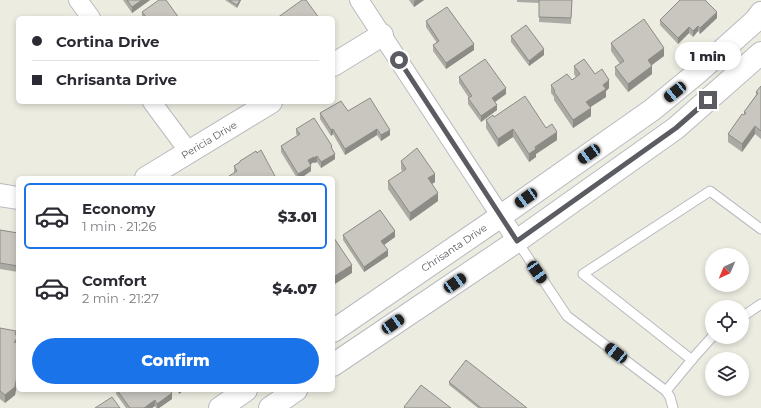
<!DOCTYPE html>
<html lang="en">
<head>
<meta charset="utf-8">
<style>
	:root { --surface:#fff; --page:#f2f2f3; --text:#2b2b33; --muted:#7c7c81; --line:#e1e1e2; --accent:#1a73e8 }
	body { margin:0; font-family:Montserrat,sans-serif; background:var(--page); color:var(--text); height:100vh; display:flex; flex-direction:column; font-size:15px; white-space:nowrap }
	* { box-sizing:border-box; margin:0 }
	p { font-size:13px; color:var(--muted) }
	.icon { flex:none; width:22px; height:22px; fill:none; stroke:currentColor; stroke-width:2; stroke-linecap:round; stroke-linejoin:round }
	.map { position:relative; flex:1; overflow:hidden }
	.sheet { position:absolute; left:16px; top:176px; width:319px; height:216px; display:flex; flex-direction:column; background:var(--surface); border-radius:6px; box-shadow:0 2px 6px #0003 }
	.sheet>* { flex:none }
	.guide { position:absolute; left:16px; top:16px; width:319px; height:88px; border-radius:6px; box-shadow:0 2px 6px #0003; display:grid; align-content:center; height:88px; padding:0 16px; background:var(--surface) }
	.needle { width:26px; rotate:224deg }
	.buttons { position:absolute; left:705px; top:248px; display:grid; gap:8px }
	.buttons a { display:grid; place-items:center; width:44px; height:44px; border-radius:50%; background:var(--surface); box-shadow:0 2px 6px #0003; font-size:20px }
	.end { position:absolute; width:18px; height:18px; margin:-9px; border:5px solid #5a5c62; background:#fff; box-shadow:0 0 0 2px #fff }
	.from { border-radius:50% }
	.bubble { position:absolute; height:28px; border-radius:14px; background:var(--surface); box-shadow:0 2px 6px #0003; font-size:13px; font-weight:800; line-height:28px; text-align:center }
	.car { position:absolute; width:12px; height:24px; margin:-12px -6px; border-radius:5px; box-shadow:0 0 3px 1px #0007; background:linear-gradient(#222 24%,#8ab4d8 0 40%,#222 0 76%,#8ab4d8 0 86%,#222 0) }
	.guide b { display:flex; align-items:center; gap:14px; height:38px; font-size:15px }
	.guide b+b { border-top:1px solid var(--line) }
	.guide i { width:10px; height:10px; background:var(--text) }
	ul { padding:7px 0 0; list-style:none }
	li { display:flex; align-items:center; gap:12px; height:66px; margin:0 8px 6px; padding:0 8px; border:2px solid transparent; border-radius:6px }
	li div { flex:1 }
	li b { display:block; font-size:15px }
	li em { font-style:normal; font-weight:800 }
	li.selected { border-color:var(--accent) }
	li>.icon { width:36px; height:36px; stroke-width:1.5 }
	.button { display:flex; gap:8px; margin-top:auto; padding:8px 16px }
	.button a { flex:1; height:46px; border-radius:24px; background:var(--accent); color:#fff; font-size:16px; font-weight:800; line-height:46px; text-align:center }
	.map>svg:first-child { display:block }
</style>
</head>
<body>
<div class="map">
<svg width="761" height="408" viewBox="0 0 761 408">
	<rect width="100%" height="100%" fill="#ecece1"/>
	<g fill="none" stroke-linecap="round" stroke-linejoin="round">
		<!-- service casing -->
		<g stroke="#b9bac0" stroke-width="11">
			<path id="service" d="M517,241L567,316L666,391L670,397L673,408
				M742,317L761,304
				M692,360L583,274L710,191L761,229
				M666,391L695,356L712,337"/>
		</g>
		<!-- minor casing -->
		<g stroke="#b9bac0" stroke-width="20">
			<path id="minor" d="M78,0L91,18
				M359,0L517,241
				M152,102L189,152"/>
		</g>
		<!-- tertiary casing -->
		<g stroke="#b9bac0" stroke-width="24">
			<path id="tertiary" d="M333,65L382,35
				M146,178L271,102
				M0,195L18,198
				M333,331L501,216L652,110L697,73L755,21L761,13
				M333,365L517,241L676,128L761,53
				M220,408L246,390
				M270,408L296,390"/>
		</g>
		<!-- service -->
		<use href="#service" stroke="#fff" stroke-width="9"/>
		<!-- minor -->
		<use href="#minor" stroke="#fff" stroke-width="18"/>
		<!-- tertiary -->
		<use href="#tertiary" stroke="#fff" stroke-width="22"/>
	</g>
	<!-- wall -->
	<path fill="#acaaa4" d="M123,0H150L132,13Z
		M225,0H241L237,8Z
		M409,0H424L414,7Z
		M517,0H572L571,24L539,22V3L517,2Z
		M142,12L179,18H142Z
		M717,18L700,34L698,31L693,37L689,33L678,44L660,25V20Z
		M426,21L474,50L446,69L433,51V45L437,43L426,27Z
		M511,36L544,55L529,66L511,42Z
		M611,43L664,56L651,65L652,74L628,92L615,75V67L620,64L611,51Z
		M574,66L595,74L609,88L606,91V97L590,107L591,116L573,128L554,100V97L551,93V85L572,80L576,77L574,74Z
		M459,77L506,94L495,102L497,110L481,122L468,104V98H469L459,83Z
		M761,86V139L755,134L742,152L728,142V134L744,114V112L756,95V92Z
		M348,111L390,135L381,141L377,135L345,155L333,134L331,136L320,119V113Z
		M494,117L546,128L557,140L536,154V157L529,162L513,137L498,147L486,128V120Z
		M296,129L332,149L335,159L321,168L317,162L314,163V162L310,164L311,171L301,178H297L281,152V146L298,136L296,134Z
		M240,161L276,178L235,173L234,172V166L240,162Z
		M401,161L435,182L432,184L438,201L410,221L388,189V181L403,172L401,169Z
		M0,230L18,233V272L0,269Z
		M343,235L395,237L384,245L388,256L364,272L343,240Z
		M0,328L16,334L17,343H18V379L15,395L5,403L0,399Z
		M449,382L527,408H478L449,385Z
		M116,390H170L172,399L159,408H156L155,406L152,408H126L116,394Z
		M175,390H184L179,394L178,391L176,392Z"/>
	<!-- shaded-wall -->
	<path fill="#8c8b86" d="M142,0H150L132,13V7Z
		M240,0H241L237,8V5Z
		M416,0H424L414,7V1Z
		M717,12V18L700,34V28Z
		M698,26V31L693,37V31Z
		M689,27V33L678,44V38Z
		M474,44V50L446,69V63Z
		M664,48V56L648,68V60Z
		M544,49V55L529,66V61Z
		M652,66V74L628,92V84Z
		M609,80V88L606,91V97L586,110V102L603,85Z
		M506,88V94L492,104V98Z
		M497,105V110L481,122V116Z
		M591,108V116L573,128V120Z
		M755,126V134L742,152V144Z
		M333,129V134L331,136V130Z
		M377,129V135L345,155V149Z
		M513,129V137L498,147V139Z
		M390,130V135L381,141V135Z
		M557,132V140L536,154V157L529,162V154L535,147Z
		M335,154V159L321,168V162Z
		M317,156V162L314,163V158Z
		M314,157V162L308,166V160Z
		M311,166V171L301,178H298V174Z
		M435,174V182L428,186V178Z
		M438,193V201L410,221V213Z
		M395,231V237L381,247V241Z
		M388,250V256L364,272V267Z
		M352,265V273L335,284V291L333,292V277Z
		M18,371V379L15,395L5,403V395Z
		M179,390H184L179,394Z
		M172,393V399L159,408H157V404Z
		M155,400V406L152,408H144Z"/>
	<!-- building -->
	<path fill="#c8c6bf" stroke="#8c8b86" d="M127,0H142L132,7Z
		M159,0H166L179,18H147L142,12Z
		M229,0H240L237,5Z
		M302,0H306L319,18H277Z
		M539,0H572L571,18L539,17Z
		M680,0H705L717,12L700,28L698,26L693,31L689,27L678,38L660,20Z
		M447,7L474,44L446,63L433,45L439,41L426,21Z
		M644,19L664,48L648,60L652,66L628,84L615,67L624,61L611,43Z
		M526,25L544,49L529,61L511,36Z
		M485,59L506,88L492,98L497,105L481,116L468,98L472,96L459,77Z
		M584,59L595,74L602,69L609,80L603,85L606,89L586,102L591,108L573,120L554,92L555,91L551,85L567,74L572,80L580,74L574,66Z
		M761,86V131L755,126L742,144L728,134L742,114L744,115L746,113L744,112L758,93L756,92Z
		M525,96L546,128L552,124L557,132L535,147L536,149L529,154L513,129L498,139L486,120L493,115L494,117Z
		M370,98L390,130L381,135L377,129L345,149L333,129L331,130L320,113L341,101L348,111Z
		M314,118L332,146L331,147L335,154L321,162L317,156L314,158V157L308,160L311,166L298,174L281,146L300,134L296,129Z
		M417,148L435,174L428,178L438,193L410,213L388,181L406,169L401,161Z
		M261,150L276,178H226L237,171L234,166L240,162V161L256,151L257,153Z
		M380,210L395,231L381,241L388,250L364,267L343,235Z
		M0,230L18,233V266L0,263Z
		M334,238L352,265L333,277V239Z
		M0,328L16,331L15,334L17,336L16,340L14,342L18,343V371L15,387L5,395L0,391Z
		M466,360L527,408H481L449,382Z
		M421,385L451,408H405L404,407Z
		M117,390H170L172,393L157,404L155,400L144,408H130Z
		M112,397L120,408H95Z"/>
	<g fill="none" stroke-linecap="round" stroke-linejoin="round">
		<!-- route -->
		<path stroke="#5a5c62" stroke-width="5" d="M399,60L517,241L676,128L708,100"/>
	</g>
	<g text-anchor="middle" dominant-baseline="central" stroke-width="3.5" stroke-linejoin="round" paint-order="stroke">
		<!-- street labels -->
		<g font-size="10" fill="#5a5c62" stroke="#fff">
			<text transform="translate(209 140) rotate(-31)">Pericia Drive</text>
			<text transform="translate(454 248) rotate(-34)">Chrisanta Drive</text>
		</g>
	</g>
</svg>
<div class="buttons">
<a><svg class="needle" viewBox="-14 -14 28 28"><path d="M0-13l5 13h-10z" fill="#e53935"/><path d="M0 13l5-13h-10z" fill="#7c7c81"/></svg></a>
<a><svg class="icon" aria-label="locate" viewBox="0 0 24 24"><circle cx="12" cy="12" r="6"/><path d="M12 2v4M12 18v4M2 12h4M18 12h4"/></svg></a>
<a><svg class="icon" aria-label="layers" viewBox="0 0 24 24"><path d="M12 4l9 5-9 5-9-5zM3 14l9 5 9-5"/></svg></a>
</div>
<i class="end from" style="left:399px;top:60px"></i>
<i class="end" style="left:708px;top:100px"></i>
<div class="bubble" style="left:675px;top:42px;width:66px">1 min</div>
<i class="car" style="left:675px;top:92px;rotate:231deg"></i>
<i class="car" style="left:589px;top:154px;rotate:235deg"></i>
<i class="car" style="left:526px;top:198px;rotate:235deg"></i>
<i class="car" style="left:537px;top:272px;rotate:145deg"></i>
<i class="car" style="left:455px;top:283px;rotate:56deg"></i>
<i class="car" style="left:393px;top:324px;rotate:56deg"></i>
<i class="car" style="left:616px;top:353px;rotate:308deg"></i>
<div class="guide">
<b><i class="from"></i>Cortina Drive</b>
<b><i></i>Chrisanta Drive</b>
</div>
<section class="sheet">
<ul>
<li class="selected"><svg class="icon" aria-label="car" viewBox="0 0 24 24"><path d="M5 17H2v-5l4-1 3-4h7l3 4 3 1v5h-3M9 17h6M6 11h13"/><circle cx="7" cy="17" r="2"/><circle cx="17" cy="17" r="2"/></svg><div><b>Economy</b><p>1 min · 21:26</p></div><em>$3.01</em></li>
<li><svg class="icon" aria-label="car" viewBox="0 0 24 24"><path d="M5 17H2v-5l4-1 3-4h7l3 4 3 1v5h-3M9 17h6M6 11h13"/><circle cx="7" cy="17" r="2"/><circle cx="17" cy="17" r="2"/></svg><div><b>Comfort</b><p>2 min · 21:27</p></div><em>$4.07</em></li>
</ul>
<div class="button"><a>Confirm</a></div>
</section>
</div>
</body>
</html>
